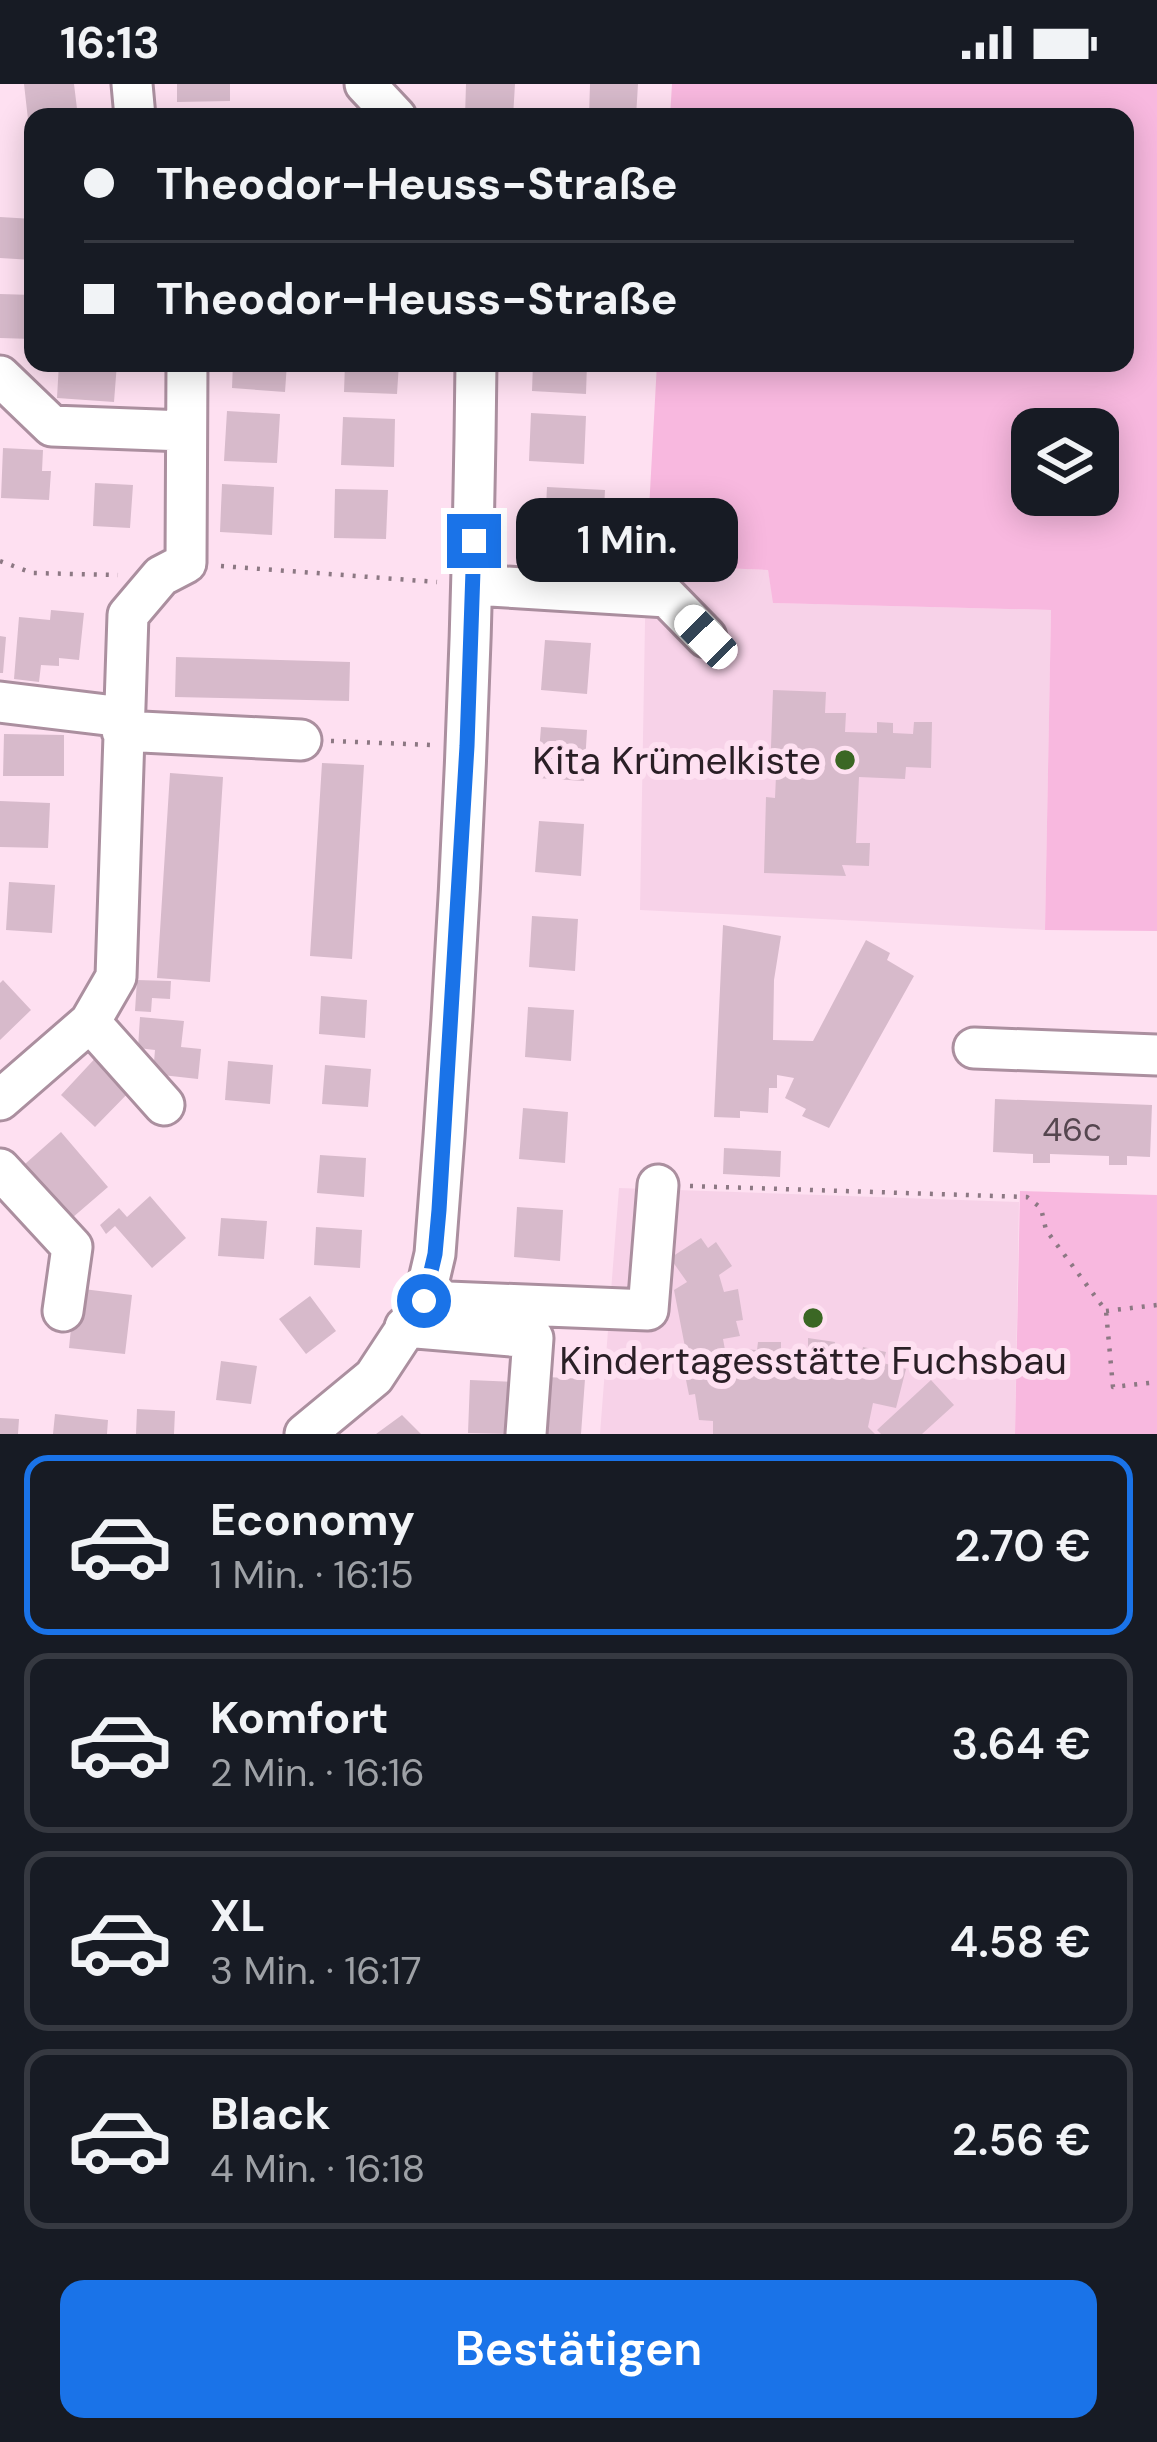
<!DOCTYPE html>
<html lang="de">
<head>
<meta charset="utf-8">
<style>
	:root { --surface:#171b24; --page:#242831; --text:#f1f3f6; --muted:#9ea1a6; --line:#363941; --accent:#1a73e8 }
	body { margin:0; font-family:"DM Sans",sans-serif; background:var(--page); color:var(--text); height:100vh; display:flex; flex-direction:column; font-size:45px; white-space:nowrap }
	* { box-sizing:border-box; margin:0 }
	p { font-size:39px; color:var(--muted) }
	.icon { flex:none; width:66px; height:66px; fill:none; stroke:currentColor; stroke-width:2; stroke-linecap:round; stroke-linejoin:round }
	.map { position:relative; height:1350px; overflow:hidden }
	.panel { display:flex; flex-direction:column; background:var(--surface); flex:1 }
	.panel>* { flex:none }
	.guide { position:absolute; left:24px; top:24px; width:1110px; height:264px; border-radius:24px; box-shadow:0 6px 30px #0003; display:grid; align-content:center; height:264px; padding:0 60px; background:var(--surface) }
	.controls { position:absolute; left:1011px; top:324px; display:grid; gap:24px }
	.controls a { display:grid; place-items:center; width:108px; height:108px; border-radius:24px; background:var(--surface); box-shadow:0 6px 30px #0003; font-size:60px }
	.end { position:absolute; width:54px; height:54px; margin:-27px; border:15px solid #1a73e8; background:#fff; box-shadow:0 0 0 6px #fff }
	.from { border-radius:50% }
	.bubble { position:absolute; height:84px; border-radius:24px; background:var(--surface); box-shadow:0 6px 30px #0003; font-size:39px; font-weight:600; line-height:84px; text-align:center }
	.car { position:absolute; width:36px; height:72px; margin:-36px -18px; border-radius:15px; box-shadow:0 0 9px 3px #0007; background:linear-gradient(#fff 24%,#345 0 40%,#fff 0 76%,#345 0 86%,#fff 0) }
	.guide b { display:flex; align-items:center; gap:42px; height:114px; font-size:45px }
	.guide b+b { border-top:3px solid var(--line) }
	.guide i { width:30px; height:30px; background:var(--text) }
	ul { padding:21px 0 0; list-style:none }
	li { display:flex; align-items:center; gap:36px; height:180px; margin:0 24px 18px; padding:0 36px; border:6px solid var(--line); border-radius:24px }
	li div { flex:1 }
	li b { display:block; font-size:45px }
	li em { font-style:normal; font-weight:600 }
	li.on { border-color:var(--accent) }
	li>.icon { width:108px; height:108px; stroke-width:1.5 }
	.primary-button { display:flex; gap:24px; margin-top:auto; padding:24px 60px }
	.primary-button a { flex:1; height:138px; border-radius:24px; background:var(--accent); color:#fff; font-size:48px; font-weight:600; line-height:138px; text-align:center }
	.status { display:flex; justify-content:space-between; align-items:center; height:84px; padding:0 60px; background:var(--surface); direction:ltr }
	.status svg { height:33px; fill:currentColor }
	.map>svg:first-child { display:block }
</style>
</head>
<body>
<div class="status"><b>16:13</b><svg viewBox="0 0 49 12"><path d="M0 12V9h3v3zM5 12V6h3v6zM10 12V3h3v9zM15 12V0h3v12zM26 1h20v11H26zM47 4h2v5h-2z"/></svg></div>
<div class="map">
<svg width="1157" height="1350" viewBox="0 0 1157 1350">
	<rect width="100%" height="100%" fill="#fee0f1"/>
	<!-- built -->
	<path fill="#f7d2e8" d="M646,481L768,486L774,519L1051,526L1045,846L640,826Z
		M619,1104L1019,1118L1015,1350H600Z"/>
	<!-- green -->
	<path fill="#f8b8df" fill-rule="evenodd" d="M672,0H1157V847L1045,846L1051,526L773,519L768,486L646,481L657,279H1125V33H670ZM1098,345V411H1032V345Z
		M1020,1107L1157,1111V1350H1015Z"/>
	<!-- building -->
	<path fill="#d7bacb" d="M24,0H74L78,33H33V53H30Z
		M177,0H230V17L177,18Z
		M466,0H515L513,33H465Z
		M590,0H638L636,33H589Z
		M0,133L33,135V176L0,174Z
		M0,210L33,211V255L0,254Z
		M59,279H117L114,318L57,314Z
		M233,279H287L285,308L232,304Z
		M345,279H399L397,310L344,308Z
		M533,279H587L586,310L532,307Z
		M227,327L280,330L277,379L224,377Z
		M531,329L586,332L584,380L529,377Z
		M343,333L395,335L394,383L341,381Z
		M3,364L43,366L42,387H51L49,416L1,414Z
		M95,399L133,401L130,444L93,442Z
		M222,400L274,403L272,451L220,448Z
		M547,403L605,406L602,465L544,462Z
		M335,405L388,406L386,455L334,454Z
		M51,526L84,529L79,576L59,574V582L41,581L39,598L14,595L19,533L50,536Z
		M0,552L6,553L3,589H0Z
		M545,556L591,559L587,610L541,606Z
		M176,573L350,578L349,617L175,613Z
		M773,606L826,608L825,629H846L845,648L877,649V638L893,639V649L913,650L914,638H932L931,684L906,683L905,695L859,693L856,759H870L869,782L842,781L846,792L764,789L766,713L775,714L776,692L770,691Z
		M541,643L587,646L584,697L537,694Z
		M4,650L64,651V692H3Z
		M322,679L364,681L352,875L310,872Z
		M170,689L223,693L210,898L157,894Z
		M0,717L50,719L48,764L0,763Z
		M539,737L584,740L581,792L535,788Z
		M9,798L55,801L52,849L6,846Z
		M532,832L578,835L575,887L529,883Z
		M723,841L781,852L774,896L773,956L813,957L866,856L890,869L887,876L914,892L829,1044L802,1032L806,1025L785,1014L794,994L777,991V1004H769L768,1029L740,1027V1034L714,1033Z
		M3,896L31,926L0,956V899Z
		M137,896L171,897L170,915L152,914L151,928L135,927Z
		M321,912L367,916L365,954L319,950Z
		M528,923L574,926L571,977L525,973Z
		M140,933L184,937L181,963L201,965L198,995L153,990L155,966L138,964Z
		M101,968L136,1001L95,1043L61,1011Z
		M228,977L273,981L270,1020L225,1016Z
		M325,981L371,985L368,1023L322,1020Z
		M995,1015L1152,1021L1150,1073L1127,1072V1081H1109V1072L1050,1070V1079H1033V1070L993,1068Z
		M523,1024L568,1028L565,1079L519,1075Z
		M61,1048L108,1103L72,1134L25,1080Z
		M724,1064L781,1067L780,1093L723,1090Z
		M320,1071L366,1074L364,1113L317,1109Z
		M150,1112L186,1154L152,1184L115,1142L106,1150L100,1141L119,1124L127,1133Z
		M517,1123L563,1126L560,1177L514,1173Z
		M221,1134L267,1137L264,1175L218,1172Z
		M316,1143L362,1146L360,1184L314,1181Z
		M701,1154L708,1164L716,1158L732,1182L719,1191L724,1208L738,1205L743,1236L736,1237L740,1252L723,1255L730,1293L741,1294V1265L757,1266L758,1258H781V1280L791,1281L793,1263L808,1265V1254L835,1258L832,1283L840,1284L843,1268L861,1272L863,1263L886,1268L883,1279L906,1285L896,1324L873,1319L868,1343L875,1350H713V1337L699,1336L695,1310L689,1311L686,1296L691,1294L674,1206L687,1198L670,1174Z
		M75,1204L132,1211L125,1270L69,1264Z
		M310,1212L336,1247L306,1270L279,1235Z
		M221,1277L257,1282L251,1320L216,1316Z
		M547,1293L585,1295L581,1350H543Z
		M470,1296L517,1298L515,1350L468,1349Z
		M931,1296L954,1321L922,1350H881L877,1346Z
		M137,1325L175,1327L174,1350H136Z
		M55,1330L108,1336L107,1350H53Z
		M402,1331L421,1350H376Z
		M0,1334L19,1335L18,1350H0Z"/>
	<g fill="none" stroke-linecap="round" stroke-linejoin="round">
		<!-- minor casing -->
		<g stroke="#ab8f9f" stroke-width="45">
			<path id="minor" d="M132,0L135,33
				M365,0L396,33
				M0,292L52,342L185,347
				M474,501L667,513L706,553
				M0,618L123,633
				M122,647L301,656
				M90,938L164,1021
				M974,964L1157,971
				M0,1016L90,938L116,893L128,531L161,492L186,479L187,279
				M0,1085L72,1163L63,1227
				M424,1217L648,1226L658,1101
				M405,1243L533,1254L526,1350
				M305,1350L374,1293L424,1217L435,1170C459,874 473,576 476,279"/>
		</g>
		<!-- path -->
		<path stroke="#8c7883" stroke-width="4.5" stroke-dasharray="3 9" stroke-linecap="butt" d="M0,477L32,489L118,491
			M221,482L437,498
			M331,657L433,661
			M690,1102L1027,1113L1041,1124L1046,1146L1106,1227L1113,1303L1157,1298
			M1106,1227L1157,1221"/>
		<!-- minor -->
		<use href="#minor" stroke="#fff" stroke-width="39"/>
	</g>
	<g fill="none" stroke-linecap="round" stroke-linejoin="round">
		<!-- route -->
		<path stroke="#1a73e8" stroke-width="15" d="M424,1217L435,1170L439,1126L467,662L474,457"/>
	</g>
	<!-- markers -->
	<g fill="#3b6724" stroke="#fee0f1" stroke-width="4.5">
		<circle cx="845" cy="676" r="12"/>
		<circle cx="813" cy="1234" r="12"/>
	</g>
	<g text-anchor="middle" dominant-baseline="central" stroke-width="12" stroke-linejoin="round" paint-order="stroke">
		<!-- number labels -->
		<g font-size="33" fill="#55464f">
			<text x="1072" y="1045">46c</text>
		</g>
		<!-- poi labels -->
		<g font-size="39" fill="#2a1f26" stroke="#fee0f1" text-anchor="end">
			<text x="821" y="676">Kita Krümelkiste</text>
			<text x="813" y="1276" text-anchor="middle">Kindertagesstätte Fuchsbau</text>
		</g>
	</g>
</svg>
<div class="controls">
<a><svg class="icon" aria-label="layers" viewBox="0 0 24 24"><path d="M12 4l9 5-9 5-9-5zM3 14l9 5 9-5"/></svg></a>
</div>
<i class="end from" style="left:424px;top:1217px"></i>
<i class="end" style="left:474px;top:457px"></i>
<div class="bubble" style="left:516px;top:414px;width:222px">1 Min.</div>
<i class="car" style="left:706px;top:553px;rotate:316deg"></i>
<div class="guide">
<b><i class="from"></i>Theodor-Heuss-Straße</b>
<b><i></i>Theodor-Heuss-Straße</b>
</div>
</div>
<section class="panel">
<ul>
<li class="on"><svg class="icon" aria-label="car" viewBox="0 0 24 24"><path d="M5 17H2v-5l4-1 3-4h7l3 4 3 1v5h-3M9 17h6M6 11h13"/><circle cx="7" cy="17" r="2"/><circle cx="17" cy="17" r="2"/></svg><div><b>Economy</b><p>1 Min. · 16:15</p></div><em>2.70 €</em></li>
<li><svg class="icon" aria-label="car" viewBox="0 0 24 24"><path d="M5 17H2v-5l4-1 3-4h7l3 4 3 1v5h-3M9 17h6M6 11h13"/><circle cx="7" cy="17" r="2"/><circle cx="17" cy="17" r="2"/></svg><div><b>Komfort</b><p>2 Min. · 16:16</p></div><em>3.64 €</em></li>
<li><svg class="icon" aria-label="car" viewBox="0 0 24 24"><path d="M5 17H2v-5l4-1 3-4h7l3 4 3 1v5h-3M9 17h6M6 11h13"/><circle cx="7" cy="17" r="2"/><circle cx="17" cy="17" r="2"/></svg><div><b>XL</b><p>3 Min. · 16:17</p></div><em>4.58 €</em></li>
<li><svg class="icon" aria-label="car" viewBox="0 0 24 24"><path d="M5 17H2v-5l4-1 3-4h7l3 4 3 1v5h-3M9 17h6M6 11h13"/><circle cx="7" cy="17" r="2"/><circle cx="17" cy="17" r="2"/></svg><div><b>Black</b><p>4 Min. · 16:18</p></div><em>2.56 €</em></li>
</ul>
<div class="primary-button"><a>Bestätigen</a></div>
</section>
</body>
</html>
